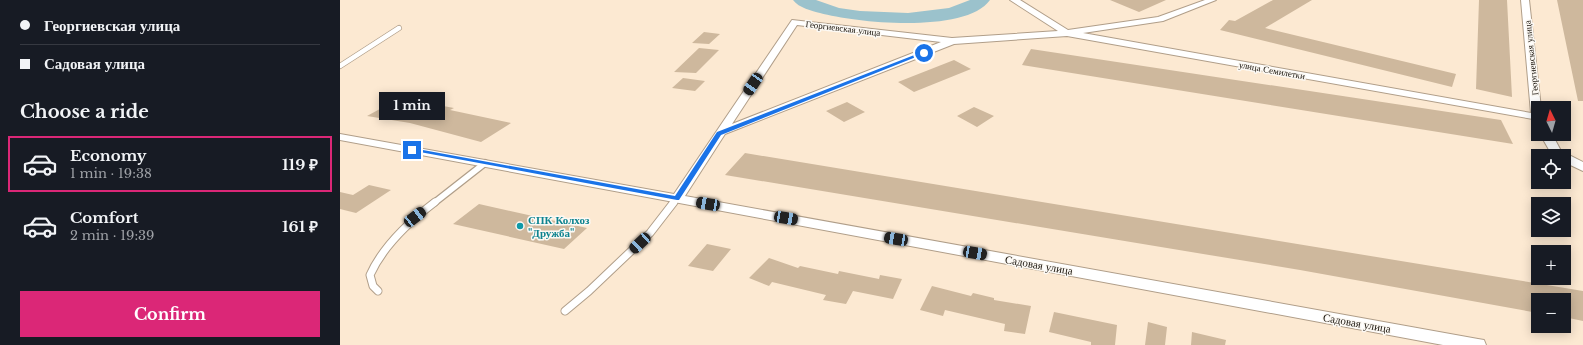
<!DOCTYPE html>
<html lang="en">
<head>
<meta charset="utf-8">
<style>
	:root { --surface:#171b24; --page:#242831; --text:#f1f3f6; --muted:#9ea1a6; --line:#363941; --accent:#db2777 }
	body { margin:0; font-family:"Libre Baskerville",serif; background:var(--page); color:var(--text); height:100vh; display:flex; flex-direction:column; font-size:15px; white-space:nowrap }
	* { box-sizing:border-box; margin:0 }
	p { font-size:13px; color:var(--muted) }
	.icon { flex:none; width:22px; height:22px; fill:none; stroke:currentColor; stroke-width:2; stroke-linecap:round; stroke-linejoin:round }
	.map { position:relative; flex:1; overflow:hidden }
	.sheet { display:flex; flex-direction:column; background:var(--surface); width:340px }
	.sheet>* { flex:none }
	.hud { display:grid; align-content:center; height:88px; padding:0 20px; background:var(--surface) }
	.needle { width:26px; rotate:355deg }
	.controls { position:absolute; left:1191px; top:101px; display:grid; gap:8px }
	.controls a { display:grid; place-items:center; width:40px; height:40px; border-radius:0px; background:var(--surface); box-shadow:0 2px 10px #0003; font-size:20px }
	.end { position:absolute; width:18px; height:18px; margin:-9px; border:5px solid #1a73e8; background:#fff; box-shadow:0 0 0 2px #fff }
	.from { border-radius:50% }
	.bubble { position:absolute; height:28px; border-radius:0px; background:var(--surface); box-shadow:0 2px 10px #0003; font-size:13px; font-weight:800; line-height:28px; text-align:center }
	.car { position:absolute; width:12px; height:24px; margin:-12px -6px; border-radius:5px; box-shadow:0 0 3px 1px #0007; background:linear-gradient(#222 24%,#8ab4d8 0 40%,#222 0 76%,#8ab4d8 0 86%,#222 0) }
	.hud b { display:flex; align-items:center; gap:14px; height:38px; font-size:15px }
	.hud b+b { border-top:1px solid var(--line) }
	.hud i { width:10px; height:10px; background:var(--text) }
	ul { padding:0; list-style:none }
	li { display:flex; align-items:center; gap:12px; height:56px; margin:0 8px 6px; padding:0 12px; border:2px solid transparent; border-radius:0px }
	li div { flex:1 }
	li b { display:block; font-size:15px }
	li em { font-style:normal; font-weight:800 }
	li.active { border-color:var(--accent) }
	li>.icon { width:36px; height:36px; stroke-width:1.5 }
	h2 { padding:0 20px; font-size:18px; line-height:48px }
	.button { display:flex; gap:8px; margin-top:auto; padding:8px 20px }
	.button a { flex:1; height:46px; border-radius:0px; background:var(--accent); color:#fff; font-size:16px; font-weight:800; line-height:46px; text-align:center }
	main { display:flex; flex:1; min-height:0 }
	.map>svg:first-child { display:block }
</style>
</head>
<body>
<main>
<section class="sheet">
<div class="hud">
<b><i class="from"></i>Георгиевская улица</b>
<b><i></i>Садовая улица</b>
</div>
<h2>Choose a ride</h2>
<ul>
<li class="active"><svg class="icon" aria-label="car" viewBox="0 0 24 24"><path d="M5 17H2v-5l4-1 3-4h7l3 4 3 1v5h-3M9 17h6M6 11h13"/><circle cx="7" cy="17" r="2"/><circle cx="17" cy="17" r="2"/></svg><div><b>Economy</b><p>1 min · 19:38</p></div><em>119 ₽</em></li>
<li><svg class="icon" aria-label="car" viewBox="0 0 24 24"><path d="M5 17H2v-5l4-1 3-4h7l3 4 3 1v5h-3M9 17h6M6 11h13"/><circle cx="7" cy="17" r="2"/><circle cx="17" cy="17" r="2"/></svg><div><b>Comfort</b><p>2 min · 19:39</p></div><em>161 ₽</em></li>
</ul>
<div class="button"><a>Confirm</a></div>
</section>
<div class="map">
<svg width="1243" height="345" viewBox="0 0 1243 345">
	<rect width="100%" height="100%" fill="#fce9d2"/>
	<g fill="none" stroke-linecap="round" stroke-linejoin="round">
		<!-- river -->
		<path fill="#9bc2cc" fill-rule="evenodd" d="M453,0H476L499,8L520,11L568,13L609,8L630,0H650C626,34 516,23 480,13C472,11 459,8 453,0Z"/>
	</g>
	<!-- building -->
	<path fill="#ceb89d" d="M770,0H826L799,12Z
		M933,0H972L925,28L1116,74L1112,87L880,30L889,20L895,21Z
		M1139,0H1167L1172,97L1136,89Z
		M1217,0H1243V101H1238Z
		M364,32L380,34L369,44L352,43Z
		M359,48L379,50L356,73L334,72Z
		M691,49L1161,120L1173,144L682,65Z
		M614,60L631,69L574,92L558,82Z
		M343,78L365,81L355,91L332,88Z
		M60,98L114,108L110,110L171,123L141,142L70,123L27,116Z
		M507,102L525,112L504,122L486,111Z
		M634,107L654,116L637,127L617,116Z
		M405,153L1243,291V321L1224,317V300H1198V313L960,270L385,175Z
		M29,185L51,190L16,213L0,209V192L13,195Z
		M139,204L247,228L224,249L113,224Z
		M367,244L391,249L373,271L348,266Z
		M429,258L458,268L460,266L498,274L499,271L539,279L540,275L562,279L553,299L513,291L506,304L483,300L486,295L432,282L429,286L409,278Z
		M592,286L631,296L633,293L654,298V300L691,306L685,334L664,331L665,324L605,310L603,316L580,310Z
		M714,312L777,325L775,345H751V342L709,332Z
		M808,322L827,327L825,345H805Z
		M852,332L886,340L885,345H851Z"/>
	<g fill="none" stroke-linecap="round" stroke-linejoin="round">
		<!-- service-far2 casing -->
		<g stroke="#b09e89" stroke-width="6">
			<path id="service-far2" d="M0,66L59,28"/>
		</g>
		<!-- service-far1 casing -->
		<g stroke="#b09e89" stroke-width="8">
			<path id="service-far1" d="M94,203L145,163
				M333,203L337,198"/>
		</g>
		<!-- service casing -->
		<g stroke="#b09e89" stroke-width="9">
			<path id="service" d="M38,291L33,286L30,275C43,246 70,221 95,202
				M225,311L249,291L310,233L334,202"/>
		</g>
		<!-- minor casing -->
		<g stroke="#b09e89" stroke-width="2">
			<path id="minor" d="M670,0H680L728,30L818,17L865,0H876L823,21L743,33L1191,113L1181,0H1189L1201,108H1198V122L1193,119L727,36L614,44L385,134L345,196L1138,339L1144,340L1146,345H1103L0,140V134L334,194L452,20L612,38L718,31ZM457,25L601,42L392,124Z
				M1200,134H1212L1221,151L1243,162V171L1224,162V156L1212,155Z"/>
		</g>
		<!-- service-far2 -->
		<use href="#service-far2" stroke="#fff" stroke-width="4.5"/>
		<!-- service-far1 -->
		<use href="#service-far1" stroke="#fff" stroke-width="5.5"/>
		<!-- service -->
		<use href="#service" stroke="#fff" stroke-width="7"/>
		<!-- minor -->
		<use href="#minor" fill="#fff" fill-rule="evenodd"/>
	</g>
	<!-- route -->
	<path fill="#1a73e8" d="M582,52L586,53L381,135L339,200H337L69,150L72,148L335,196L377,132Z"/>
	<!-- markers -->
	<circle fill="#0f9aa8" stroke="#fcf9f4" stroke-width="1.5" cx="180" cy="226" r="4"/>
	<g text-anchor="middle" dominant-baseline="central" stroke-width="3" stroke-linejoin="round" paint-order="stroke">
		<!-- far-street labels -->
		<g font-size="9" fill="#1a140c" stroke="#fcf9f4">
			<text transform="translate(503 28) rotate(7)">Георгиевская улица</text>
			<text transform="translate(1191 58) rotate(-96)">Георгиевская улица</text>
			<text transform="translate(932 70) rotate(10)">улица Семилетки</text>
		</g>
		<!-- culture labels -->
		<g font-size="11" font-weight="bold" fill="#0d838f" stroke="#fcf9f4" text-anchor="start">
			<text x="188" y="220">СПК Колхоз<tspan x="188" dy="13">"Дружба"</tspan></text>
		</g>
		<!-- street labels -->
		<g font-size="11" fill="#1a140c" stroke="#fcf9f4">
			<text transform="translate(699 265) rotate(10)">Садовая улица</text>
			<text transform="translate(1017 323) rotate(10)">Садовая улица</text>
		</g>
	</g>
</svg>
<div class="controls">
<a><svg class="needle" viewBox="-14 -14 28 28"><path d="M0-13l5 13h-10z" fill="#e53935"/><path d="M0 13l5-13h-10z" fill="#9ea1a6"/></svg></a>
<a><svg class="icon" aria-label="locate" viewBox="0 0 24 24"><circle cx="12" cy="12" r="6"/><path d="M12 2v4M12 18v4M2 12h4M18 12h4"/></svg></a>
<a><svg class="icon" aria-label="layers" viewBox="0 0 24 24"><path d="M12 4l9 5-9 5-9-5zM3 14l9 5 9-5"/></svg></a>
<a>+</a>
<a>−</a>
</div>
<i class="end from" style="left:584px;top:53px"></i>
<i class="end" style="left:72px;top:150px"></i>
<div class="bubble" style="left:39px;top:92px;width:66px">1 min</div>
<i class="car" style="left:413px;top:84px;rotate:214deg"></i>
<i class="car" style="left:368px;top:204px;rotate:280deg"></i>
<i class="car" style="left:75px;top:217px;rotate:52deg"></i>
<i class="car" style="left:446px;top:218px;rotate:100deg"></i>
<i class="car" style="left:556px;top:239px;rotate:280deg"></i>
<i class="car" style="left:300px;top:243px;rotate:227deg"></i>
<i class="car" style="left:635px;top:253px;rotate:100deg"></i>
</div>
</main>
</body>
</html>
